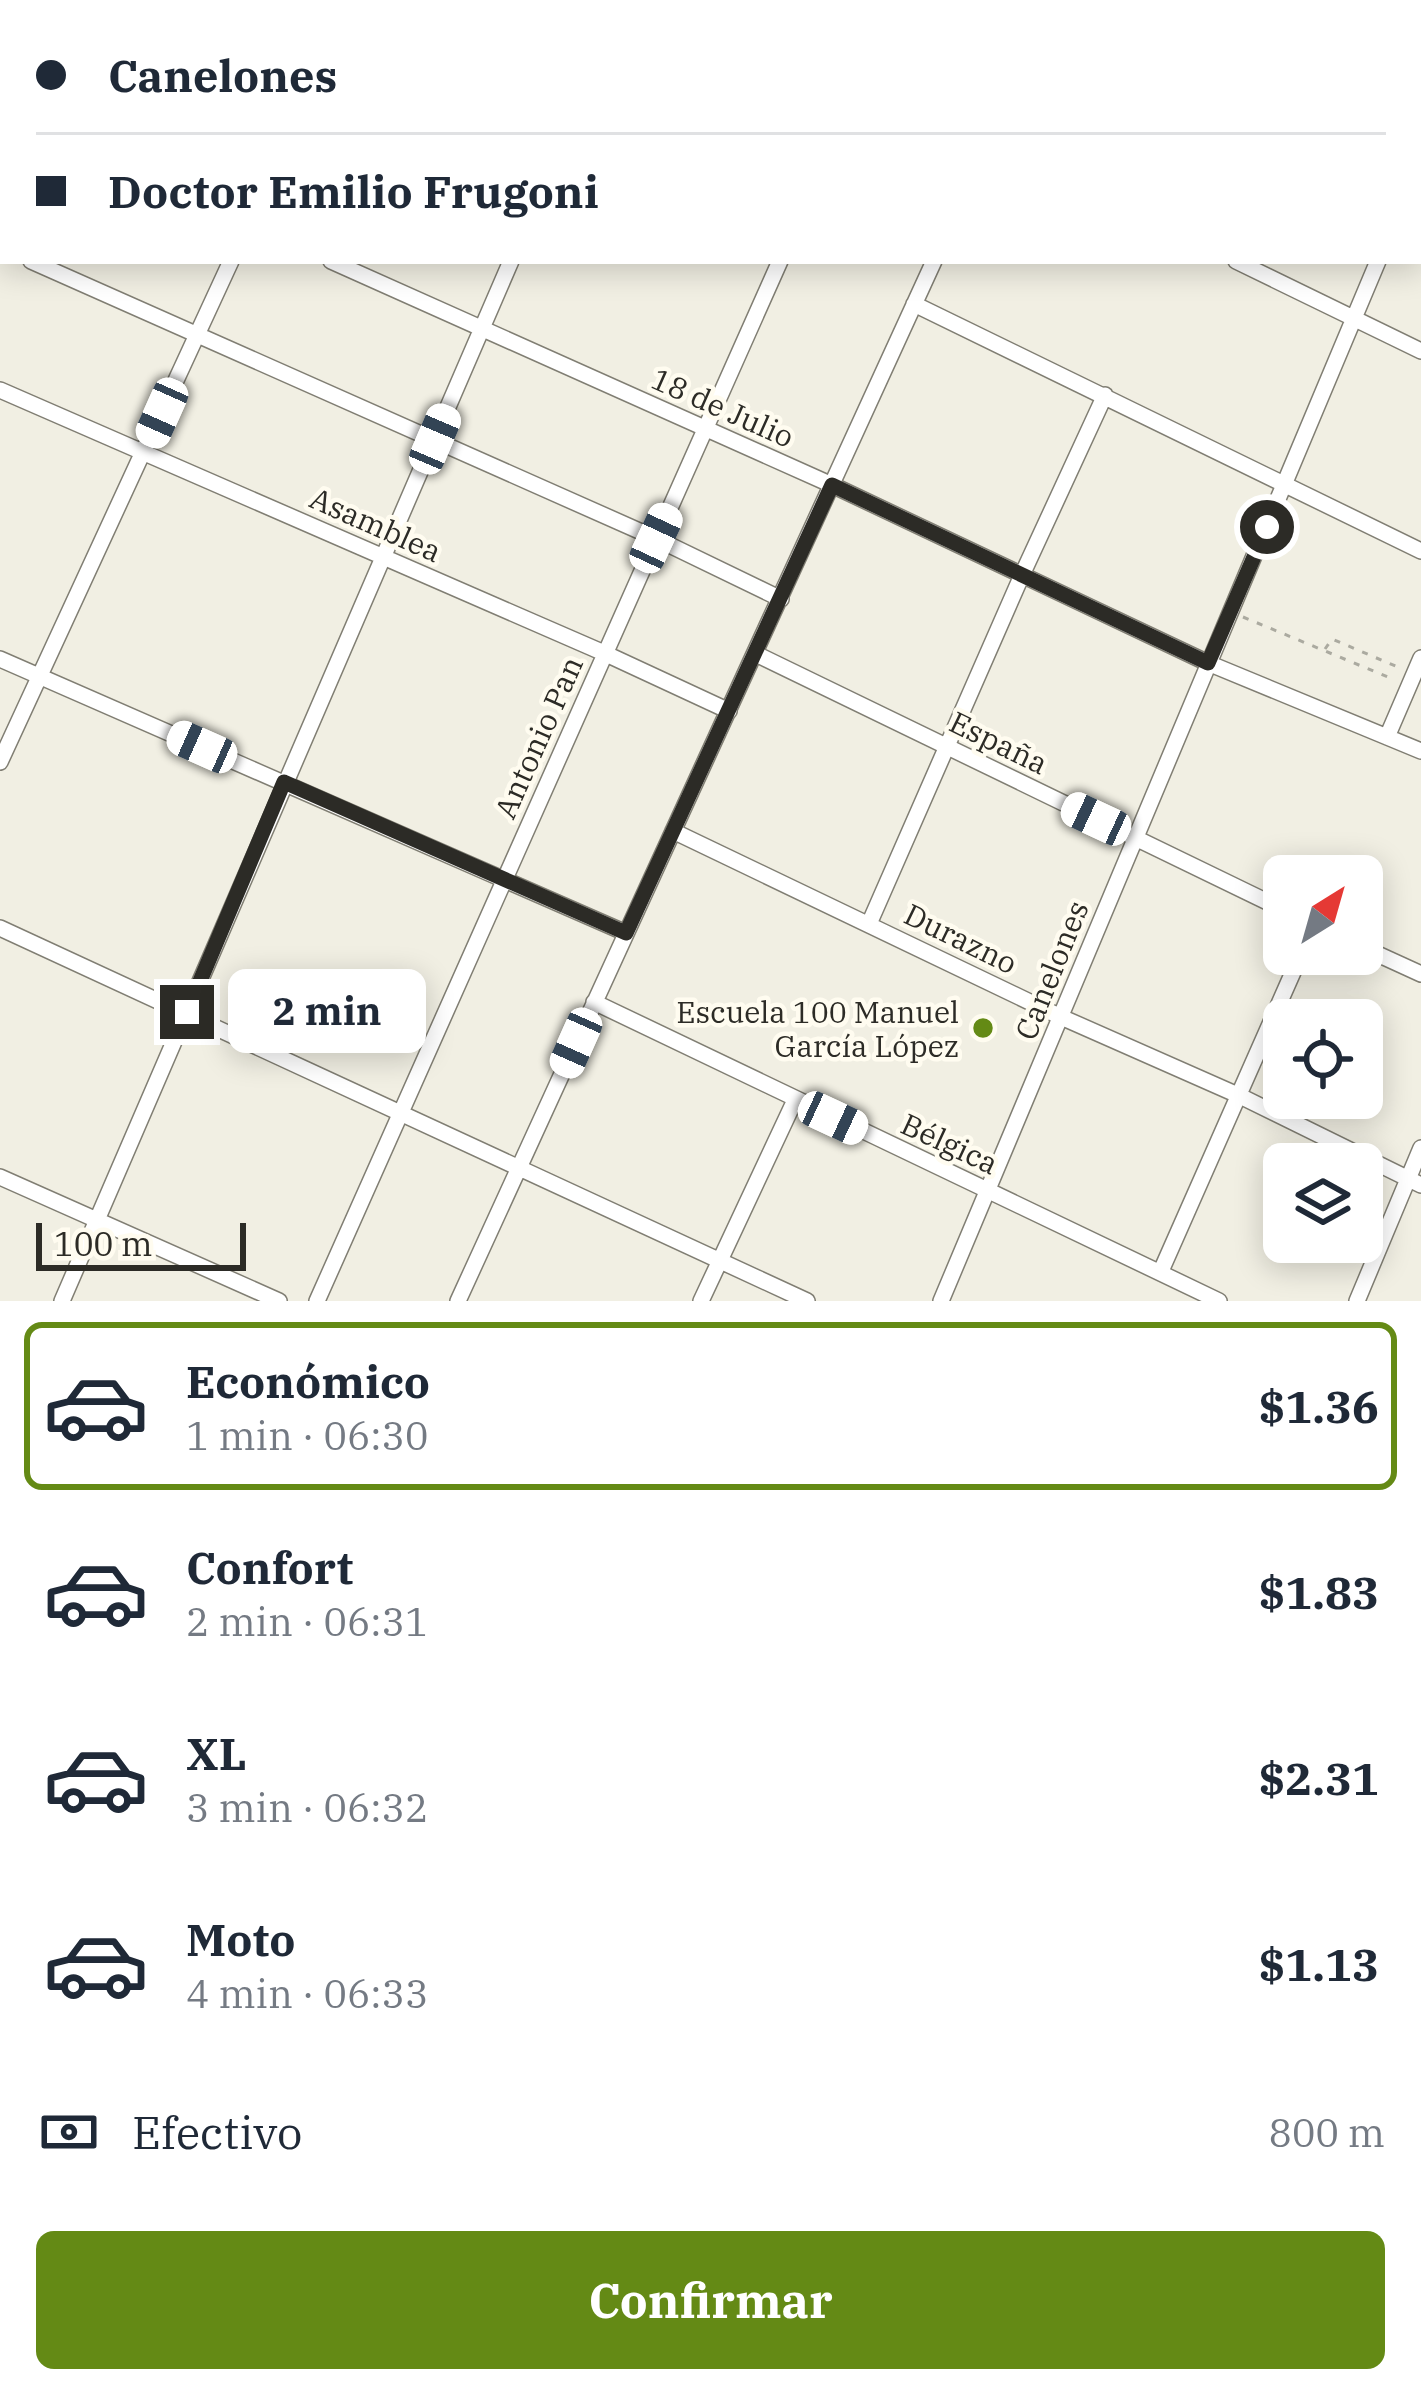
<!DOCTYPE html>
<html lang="es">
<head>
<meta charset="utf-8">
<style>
	:root { --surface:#fff; --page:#f6f6f7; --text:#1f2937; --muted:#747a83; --line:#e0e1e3; --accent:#648a15 }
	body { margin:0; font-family:"IBM Plex Serif",serif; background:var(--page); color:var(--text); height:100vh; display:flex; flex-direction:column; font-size:45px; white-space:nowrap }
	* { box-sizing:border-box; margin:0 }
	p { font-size:39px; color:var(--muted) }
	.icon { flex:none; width:66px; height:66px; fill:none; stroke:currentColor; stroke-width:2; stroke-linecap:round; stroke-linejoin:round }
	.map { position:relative; height:1301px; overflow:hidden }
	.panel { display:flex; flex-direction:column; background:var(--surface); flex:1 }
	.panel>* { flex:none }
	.hud { position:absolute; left:0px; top:0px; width:1422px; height:264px; box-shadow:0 6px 30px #0003; display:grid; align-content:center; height:264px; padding:0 36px; background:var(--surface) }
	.needle { width:78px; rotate:37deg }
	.fabs { position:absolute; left:1263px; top:855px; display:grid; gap:24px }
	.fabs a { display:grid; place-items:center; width:120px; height:120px; border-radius:18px; background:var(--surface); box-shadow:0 6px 30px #0003; font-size:60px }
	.scale { position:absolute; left:36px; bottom:30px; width:210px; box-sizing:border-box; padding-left:12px; border:6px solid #2c2b26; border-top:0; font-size:33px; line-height:42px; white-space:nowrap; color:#2c2b26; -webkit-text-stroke:9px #fffcf0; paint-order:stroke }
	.end { position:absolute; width:54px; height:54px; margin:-27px; border:15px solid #2c2b26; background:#fff; box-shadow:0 0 0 6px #fff }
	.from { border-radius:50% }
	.bubble { position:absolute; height:84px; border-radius:18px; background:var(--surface); box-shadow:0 6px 30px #0003; font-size:39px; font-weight:700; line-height:84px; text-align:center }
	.car { position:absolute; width:36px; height:72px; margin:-36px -18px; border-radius:15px; box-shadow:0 0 9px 3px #0007; background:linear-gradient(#fff 24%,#345 0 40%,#fff 0 76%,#345 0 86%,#fff 0) }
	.hud b { display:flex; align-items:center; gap:42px; height:114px; font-size:45px }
	.hud b+b { border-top:3px solid var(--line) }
	.hud i { width:30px; height:30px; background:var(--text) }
	ul { padding:21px 0 0; list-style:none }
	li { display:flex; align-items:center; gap:36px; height:168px; margin:0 24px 18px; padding:0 12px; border:6px solid transparent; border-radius:18px }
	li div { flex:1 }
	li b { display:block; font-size:45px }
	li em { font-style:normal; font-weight:700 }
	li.selected { border-color:var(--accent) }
	li>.icon { width:108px; height:108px; stroke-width:1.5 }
	.pay { display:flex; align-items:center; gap:30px; height:132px; padding:0 36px; font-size:45px }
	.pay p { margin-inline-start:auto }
	.primary-button { display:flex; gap:24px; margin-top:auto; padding:24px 36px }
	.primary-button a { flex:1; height:138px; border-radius:18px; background:var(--accent); color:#fff; font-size:48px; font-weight:700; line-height:138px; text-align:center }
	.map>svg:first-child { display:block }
</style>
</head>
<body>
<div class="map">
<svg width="1421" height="1301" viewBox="0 0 1421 1301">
	<rect width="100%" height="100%" fill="#f1efe3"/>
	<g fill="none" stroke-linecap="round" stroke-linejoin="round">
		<!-- minor casing -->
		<g stroke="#807e73" stroke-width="18">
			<path id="minor" d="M369,0L376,3
				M987,0L994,3
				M1118,0L1125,3
				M74,3L75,0
				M349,3L351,0
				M620,3L621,0
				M892,3L894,0
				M1051,3L1053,0
				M1324,3L1326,0
				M0,116L3,117
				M1419,137L1421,138
				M1419,165L1421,160
				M0,170L3,163
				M0,247L3,248
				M31,261L655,538L781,599
				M331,261L832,485L1208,663L1421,751
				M1236,261L1421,351
				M914,304L1421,551
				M0,390L604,653L729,711
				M756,654L1284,910
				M0,659L626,933
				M1387,737L1421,658
				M0,762L231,261
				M673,831L1061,1017L1240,1096L1421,1185
				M869,924L1022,575L1105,395
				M0,928L807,1301
				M1362,947L1421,974
				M594,1002L1219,1301
				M0,1177L279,1301
				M1161,1271L1301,954
				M62,1301L511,261
				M317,1301L780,261
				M458,1301L934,261
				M701,1301L795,1100
				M941,1301L1378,261
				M1357,1301L1421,1148"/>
		</g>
		<!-- path -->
		<path stroke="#abaaa0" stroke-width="3" stroke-dasharray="6 9" stroke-linecap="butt" d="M1243,617L1395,680
			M1325,649L1332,639L1400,668"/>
		<!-- minor -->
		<use href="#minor" stroke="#fff" stroke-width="15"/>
	</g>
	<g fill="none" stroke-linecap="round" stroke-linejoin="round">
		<!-- route -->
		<path stroke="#2c2b26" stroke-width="15" d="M187,1012L284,782L626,933L832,485L1208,663L1267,527"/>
	</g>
	<!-- markers -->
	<circle fill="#648a15" stroke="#fffcf0" stroke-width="4.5" cx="983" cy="1028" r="12"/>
	<g text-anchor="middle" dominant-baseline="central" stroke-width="9" stroke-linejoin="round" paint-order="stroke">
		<!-- street labels -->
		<g font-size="30" fill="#2c2b26" stroke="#fffcf0">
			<text transform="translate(723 407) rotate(24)">18 de Julio</text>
			<text transform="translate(376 524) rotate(24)">Asamblea</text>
			<text transform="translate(538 737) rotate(-66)">Antonio Pan</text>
			<text transform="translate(999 742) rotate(26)">España</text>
			<text transform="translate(961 938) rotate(26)">Durazno</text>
			<text transform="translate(1051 970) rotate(-68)">Canelones</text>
			<text transform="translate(950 1143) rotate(25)">Bélgica</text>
		</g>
		<!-- poi labels -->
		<g font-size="30" fill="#2c2b26" stroke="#fffcf0" text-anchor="end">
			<text x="959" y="1011">Escuela 100 Manuel<tspan x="959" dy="34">García López</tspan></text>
		</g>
	</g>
</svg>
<div class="fabs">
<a><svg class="needle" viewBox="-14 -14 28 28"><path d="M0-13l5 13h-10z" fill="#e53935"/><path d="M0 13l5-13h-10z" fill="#747a83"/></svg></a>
<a><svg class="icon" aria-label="locate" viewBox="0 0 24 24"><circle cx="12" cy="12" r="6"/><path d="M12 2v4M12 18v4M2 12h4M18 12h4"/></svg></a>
<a><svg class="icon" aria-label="layers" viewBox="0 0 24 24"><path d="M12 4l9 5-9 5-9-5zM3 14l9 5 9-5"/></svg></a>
</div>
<div class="scale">100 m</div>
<i class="end from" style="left:1267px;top:527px"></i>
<i class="end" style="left:187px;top:1012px"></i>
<div class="bubble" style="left:228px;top:969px;width:198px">2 min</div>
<i class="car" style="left:162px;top:413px;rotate:204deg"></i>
<i class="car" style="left:435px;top:439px;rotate:23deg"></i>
<i class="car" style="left:656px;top:538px;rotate:25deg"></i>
<i class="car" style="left:202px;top:747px;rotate:294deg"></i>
<i class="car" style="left:1096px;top:819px;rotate:295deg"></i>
<i class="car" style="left:576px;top:1043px;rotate:204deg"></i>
<i class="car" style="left:833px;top:1118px;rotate:115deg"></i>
<div class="hud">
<b><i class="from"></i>Canelones</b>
<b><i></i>Doctor Emilio Frugoni</b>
</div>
</div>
<section class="panel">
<ul>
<li class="selected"><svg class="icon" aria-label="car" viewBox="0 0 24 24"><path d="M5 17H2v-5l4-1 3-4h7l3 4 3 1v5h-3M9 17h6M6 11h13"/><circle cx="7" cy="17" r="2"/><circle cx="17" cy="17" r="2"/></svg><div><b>Económico</b><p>1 min · 06:30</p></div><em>$1.36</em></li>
<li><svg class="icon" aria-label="car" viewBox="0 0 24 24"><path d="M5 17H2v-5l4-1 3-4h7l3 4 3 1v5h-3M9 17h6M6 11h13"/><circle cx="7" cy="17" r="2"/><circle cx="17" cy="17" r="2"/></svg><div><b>Confort</b><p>2 min · 06:31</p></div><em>$1.83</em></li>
<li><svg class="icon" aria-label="car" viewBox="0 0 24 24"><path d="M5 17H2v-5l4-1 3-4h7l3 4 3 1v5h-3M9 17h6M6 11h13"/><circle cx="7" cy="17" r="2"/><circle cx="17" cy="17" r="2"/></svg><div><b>XL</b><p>3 min · 06:32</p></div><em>$2.31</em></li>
<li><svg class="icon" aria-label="car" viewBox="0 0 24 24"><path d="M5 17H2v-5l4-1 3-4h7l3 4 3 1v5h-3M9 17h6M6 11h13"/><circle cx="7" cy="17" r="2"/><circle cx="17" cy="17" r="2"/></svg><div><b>Moto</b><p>4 min · 06:33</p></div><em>$1.13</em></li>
</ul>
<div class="pay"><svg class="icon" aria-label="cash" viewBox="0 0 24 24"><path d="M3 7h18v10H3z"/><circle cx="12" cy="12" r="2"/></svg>Efectivo<p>800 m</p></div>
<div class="primary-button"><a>Confirmar</a></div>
</section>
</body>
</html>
